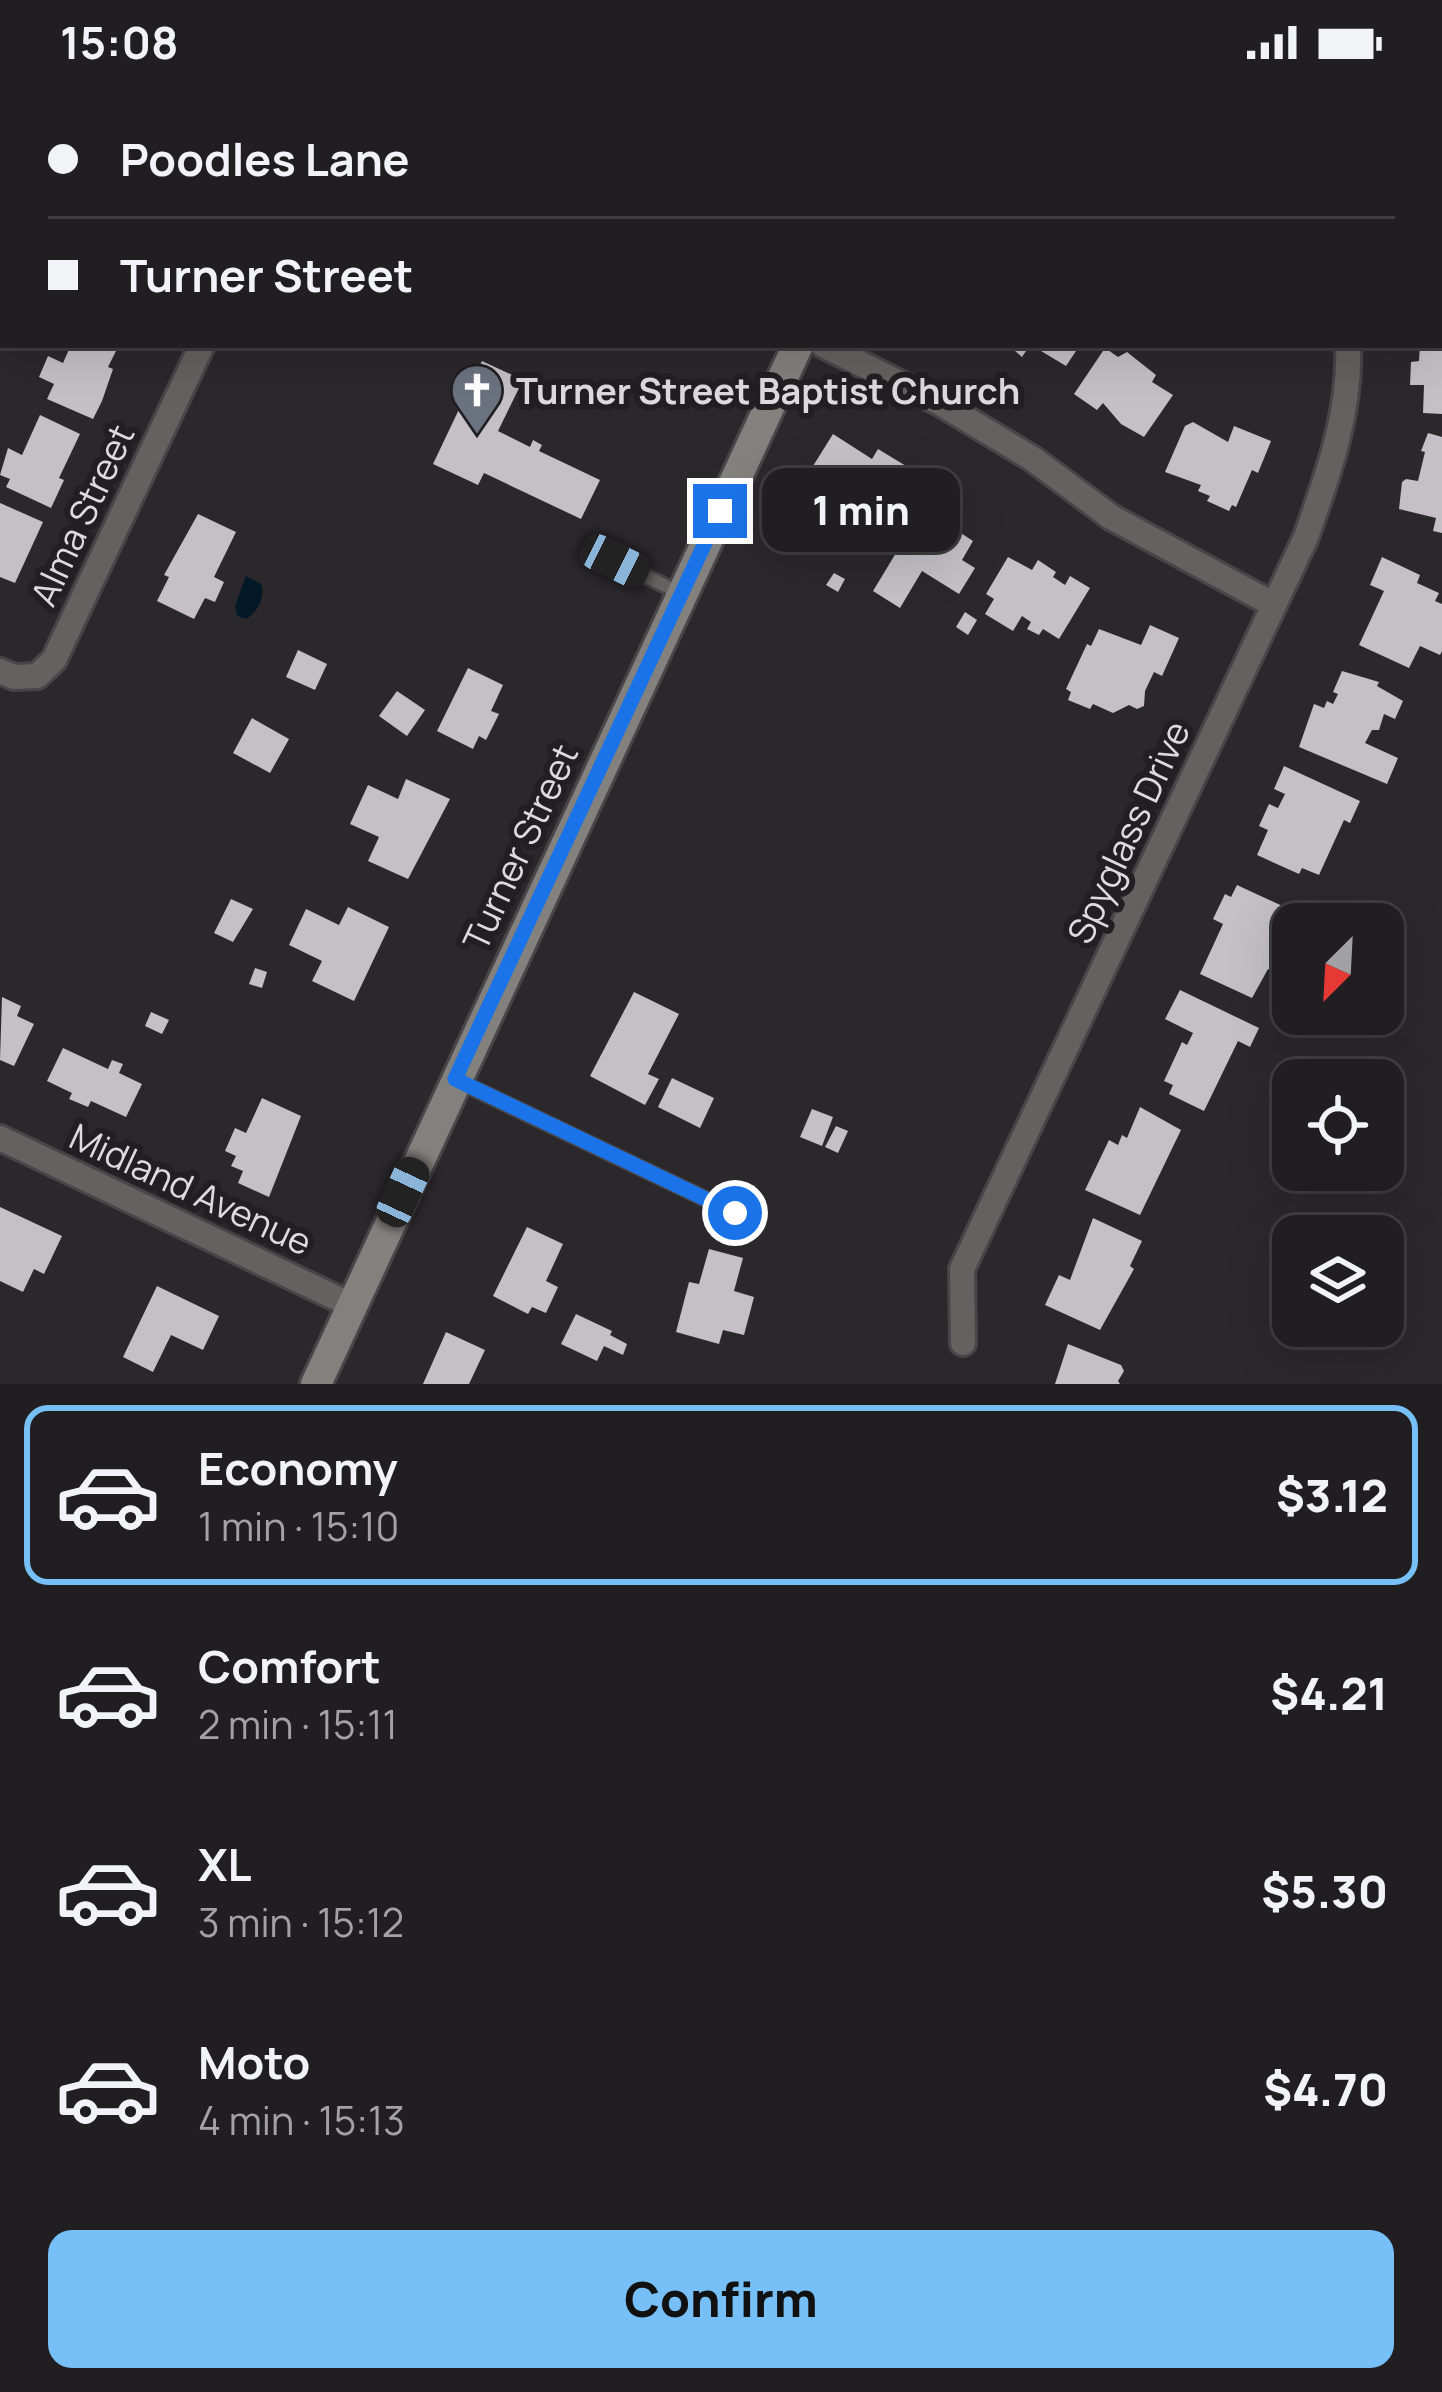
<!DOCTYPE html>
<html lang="en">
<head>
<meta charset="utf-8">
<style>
	:root { --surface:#201e20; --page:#2d2b2d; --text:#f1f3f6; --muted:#a2a2a5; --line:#3d3c3e; --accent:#76c0f7 }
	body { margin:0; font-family:Manrope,sans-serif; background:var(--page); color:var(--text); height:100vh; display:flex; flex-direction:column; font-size:45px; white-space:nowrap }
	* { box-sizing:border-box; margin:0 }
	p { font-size:39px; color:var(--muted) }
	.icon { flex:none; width:66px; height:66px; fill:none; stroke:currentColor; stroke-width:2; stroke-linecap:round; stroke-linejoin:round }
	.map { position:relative; height:1300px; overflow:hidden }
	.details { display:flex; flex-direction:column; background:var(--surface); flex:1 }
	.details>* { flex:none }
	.hud { position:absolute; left:0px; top:0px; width:1443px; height:264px; box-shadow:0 12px 48px #0002,0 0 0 3px var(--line); display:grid; align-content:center; height:264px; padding:0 48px; background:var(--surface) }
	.needle { width:78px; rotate:204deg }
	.controls { position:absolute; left:1272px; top:819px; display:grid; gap:24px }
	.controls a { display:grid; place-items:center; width:132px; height:132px; border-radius:24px; background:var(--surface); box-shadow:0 12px 48px #0002,0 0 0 3px var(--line); font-size:60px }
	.end { position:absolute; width:54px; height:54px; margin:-27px; border:15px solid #1a73e8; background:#fff; box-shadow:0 0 0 6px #fff }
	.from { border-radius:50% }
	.bubble { position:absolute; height:84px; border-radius:24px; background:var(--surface); box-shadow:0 12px 48px #0002,0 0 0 3px var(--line); font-size:39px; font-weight:800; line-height:84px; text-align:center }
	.car { position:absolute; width:36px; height:72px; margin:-36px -18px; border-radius:15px; box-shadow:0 0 9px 3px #0007; background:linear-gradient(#222 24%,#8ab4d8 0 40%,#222 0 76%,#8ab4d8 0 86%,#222 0) }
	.hud b { display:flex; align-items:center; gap:42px; height:114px; font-size:45px }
	.hud b+b { border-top:3px solid var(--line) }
	.hud i { width:30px; height:30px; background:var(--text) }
	ul { padding:21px 0 0; list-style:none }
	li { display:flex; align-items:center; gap:36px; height:180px; margin:0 24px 18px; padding:0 24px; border:6px solid transparent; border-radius:24px }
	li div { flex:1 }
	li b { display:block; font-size:45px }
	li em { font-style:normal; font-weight:800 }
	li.on { border-color:var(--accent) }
	li>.icon { width:108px; height:108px; stroke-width:1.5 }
	.primary-button { display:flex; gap:24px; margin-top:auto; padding:24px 48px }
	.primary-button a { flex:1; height:138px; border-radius:24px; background:var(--accent); color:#111; font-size:48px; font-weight:800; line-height:138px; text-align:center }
	.status { display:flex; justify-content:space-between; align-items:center; height:84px; padding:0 60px; background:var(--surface); direction:ltr }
	.status svg { height:33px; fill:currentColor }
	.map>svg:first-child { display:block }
</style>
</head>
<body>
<div class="status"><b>15:08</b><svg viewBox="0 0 49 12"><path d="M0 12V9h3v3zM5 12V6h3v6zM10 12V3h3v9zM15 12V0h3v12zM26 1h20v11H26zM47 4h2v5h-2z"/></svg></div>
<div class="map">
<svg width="1442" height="1300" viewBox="0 0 1442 1300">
	<rect width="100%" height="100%" fill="#2b282b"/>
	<!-- water -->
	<path fill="#031927" d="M246,492L261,500C266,512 257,529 246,535L237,532L235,522Z"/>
	<!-- building -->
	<path fill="#c4c0c5" d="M71,261H119L108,283L113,285L102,317L93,335L47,315L54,300L39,293L48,272L63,279Z
		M1008,261H1030L1022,273Z
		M1031,261H1080L1066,282Z
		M1420,261H1442V330L1423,329L1424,301H1410L1411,278L1419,277Z
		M1105,264L1118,273L1127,268L1156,291L1152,298L1173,311L1144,353L1121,340L1103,319L1097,326L1074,310Z
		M482,277L523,296L498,347L530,363L533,356L542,361L539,367L600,396L581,435L484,389L478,401L433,380Z
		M40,331L80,350L59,394L64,396L51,424L6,403L10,395L0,391L8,364L22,371Z
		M1193,338L1228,358L1234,342L1271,357L1258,389L1252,386L1236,423L1232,421L1229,427L1207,417L1210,412L1198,407L1201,401L1165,388L1185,342Z
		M1428,349L1442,353V449L1433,447L1436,434L1399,425L1402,398L1406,395L1418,397L1425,368L1421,367Z
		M833,350L872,375L878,365L911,385L870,451L833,428L827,438L798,420L804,410L798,406Z
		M936,403L963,420L950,442L973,457L962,476L975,484L959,510L922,487L900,524L873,507Z
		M0,419L43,438L15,499L0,493Z
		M198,430L236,448L214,493L224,498L215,518L205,514L194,535L157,517L169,493L164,491Z
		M1008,473L1032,486L1038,476L1056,488L1053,493L1065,501L1070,492L1090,504L1059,555L1043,545L1039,551L1027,545L1031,538L1022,532L1013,547L985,530L994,515L986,510Z
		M1382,473L1420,491L1417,499L1439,509L1435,517L1442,520V567L1440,571L1420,562L1409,584L1359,561L1384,507L1370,501Z
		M834,489L845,495L838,508L826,501Z
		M965,528L977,536L968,551L956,543Z
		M1150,541L1179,554L1162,592L1154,588L1145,607L1144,622L1137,625L1129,621L1113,629L1093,620L1090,625L1068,616L1071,608L1066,605L1087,560L1091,562L1099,545L1141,561Z
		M298,566L327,580L315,606L286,593Z
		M468,584L503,601L491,627L499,630L486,656L479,652L473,665L437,647Z
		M1342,587L1379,598L1377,602L1403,617L1395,635L1384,630L1379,646H1372L1365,659L1398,674L1387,700L1299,663L1314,620L1324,624L1327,617L1333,620L1338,610L1333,608Z
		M397,607L425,626L407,652L379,632Z
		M252,634L289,655L270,689L233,669Z
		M1284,682L1360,717L1350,739L1344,736L1319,791L1302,784L1299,790L1257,771L1268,746L1259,742L1269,720L1278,724L1285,710L1274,705Z
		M406,695L450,715L408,795L368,777L379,753L350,740L368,701L398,715Z
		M1237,801L1302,831L1298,840H1293L1289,859L1276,853L1274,858L1291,866L1280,891L1268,885L1252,914L1200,890L1223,840L1213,835L1225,810L1231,813Z
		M231,815L253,825L233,858L214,849Z
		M348,823L389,843L354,917L312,897L322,877L289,861L306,825L339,841Z
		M255,884L267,888L262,904L249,900Z
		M1180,906L1259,944L1250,963L1238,957L1204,1027L1169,1010L1173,1001L1164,997L1182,958L1187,961L1193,949L1165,935Z
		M634,908L679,930L648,990L659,995L645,1021L590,992Z
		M2,913L21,922L17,932L34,940L14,982L0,976Z
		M151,928L169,936L162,950L145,942Z
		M63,964L108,985L112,976L123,980L119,989L142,1000L126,1033L91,1017L88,1023L69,1015L72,1009L47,997Z
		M672,994L714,1014L700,1044L658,1023Z
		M262,1014L301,1032L269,1113L238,1099L243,1087L231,1082L236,1072L225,1067L235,1044L246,1049Z
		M1140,1023L1181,1046L1140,1131L1085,1106L1109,1056L1118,1061L1122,1051L1127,1054Z
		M812,1025L833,1033L822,1062L800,1053Z
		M836,1042L848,1047L838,1069L825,1063Z
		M0,1123L62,1152L44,1190L34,1185L23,1208L0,1197Z
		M1093,1134L1142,1157L1130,1182L1134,1185L1100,1246L1045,1221L1059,1191L1070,1196Z
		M527,1143L563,1160L546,1197L558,1203L546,1229L532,1223L528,1230L493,1212Z
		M709,1165L743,1174L734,1207L754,1213L744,1251L723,1246L719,1260L676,1248L689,1198L699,1200Z
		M157,1202L219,1232L203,1266L171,1251L153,1288L123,1273Z
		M576,1230L612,1247L610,1251L627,1260L623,1271L604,1262L597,1277L561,1260Z
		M446,1248L485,1266L469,1300H423Z
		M1068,1260L1121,1281L1124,1287L1118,1297L1120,1300H1055Z"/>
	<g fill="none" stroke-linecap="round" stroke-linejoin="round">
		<!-- lane casing -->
		<g stroke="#474547" stroke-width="18">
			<path id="lane" d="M615,477L680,509
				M456,996L735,1129"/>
		</g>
		<!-- street casing -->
		<g stroke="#474547" stroke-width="30">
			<path id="street" d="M262,0L269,3
				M823,261L940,319L1033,375L1111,433L1274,521
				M0,587L14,593L37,592L54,576L202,261
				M0,1054L351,1221
				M963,1259L962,1185L1306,453C1328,391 1351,327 1348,261"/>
		</g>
		<!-- secondary casing -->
		<g stroke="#474547" stroke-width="36">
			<path id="secondary" d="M918,3L919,0
				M316,1300L798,261"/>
		</g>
		<!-- lane -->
		<use href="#lane" stroke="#636260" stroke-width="12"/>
		<!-- street -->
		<use href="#street" stroke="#636260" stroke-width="24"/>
		<!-- secondary -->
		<use href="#secondary" stroke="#83817e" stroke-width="30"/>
	</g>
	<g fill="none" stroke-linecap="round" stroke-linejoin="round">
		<!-- route -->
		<path stroke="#1a73e8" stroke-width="15" d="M720,427L455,995L735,1129"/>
	</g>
	<!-- icons -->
	<defs>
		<g id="church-pin" transform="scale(2.7)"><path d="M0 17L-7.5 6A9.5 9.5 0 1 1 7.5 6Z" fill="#6b7280" stroke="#221f22"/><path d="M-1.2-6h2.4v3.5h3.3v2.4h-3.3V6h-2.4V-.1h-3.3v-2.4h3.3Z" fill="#fff"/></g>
	</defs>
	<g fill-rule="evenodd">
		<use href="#church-pin" x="477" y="306"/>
	</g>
	<g text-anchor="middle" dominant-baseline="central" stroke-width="12" stroke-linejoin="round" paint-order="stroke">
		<!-- poi labels -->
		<g font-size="36" font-weight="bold" fill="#dddbdd" stroke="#221f22" text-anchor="start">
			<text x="516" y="306">Turner Street Baptist Church</text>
		</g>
		<!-- street labels -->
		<g font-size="36" fill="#dddbdd" stroke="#221f22">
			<text transform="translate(82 431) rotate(-65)">Alma Street</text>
			<text transform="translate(1128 748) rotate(-65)">Spyglass Drive</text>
			<text transform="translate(520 763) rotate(-65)">Turner Street</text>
			<text transform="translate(191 1105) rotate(25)">Midland Avenue</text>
		</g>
	</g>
</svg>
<div class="controls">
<a><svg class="needle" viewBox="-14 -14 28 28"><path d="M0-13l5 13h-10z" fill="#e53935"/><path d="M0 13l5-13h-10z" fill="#a2a2a5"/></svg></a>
<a><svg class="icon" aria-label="locate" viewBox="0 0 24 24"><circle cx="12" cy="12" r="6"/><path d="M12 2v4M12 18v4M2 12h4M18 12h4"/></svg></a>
<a><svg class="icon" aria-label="layers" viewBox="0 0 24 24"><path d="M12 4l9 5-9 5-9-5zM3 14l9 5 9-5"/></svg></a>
</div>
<i class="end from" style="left:735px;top:1129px"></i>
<i class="end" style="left:720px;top:427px"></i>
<div class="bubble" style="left:762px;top:384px;width:198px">1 min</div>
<i class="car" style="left:615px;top:477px;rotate:116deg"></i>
<i class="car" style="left:403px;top:1108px;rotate:25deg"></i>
<div class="hud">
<b><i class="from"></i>Poodles Lane</b>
<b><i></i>Turner Street</b>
</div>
</div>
<section class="details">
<ul>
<li class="on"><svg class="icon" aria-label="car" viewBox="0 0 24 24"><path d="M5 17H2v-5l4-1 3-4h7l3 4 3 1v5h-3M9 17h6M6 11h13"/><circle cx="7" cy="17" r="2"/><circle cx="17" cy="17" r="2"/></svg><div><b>Economy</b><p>1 min · 15:10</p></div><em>$3.12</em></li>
<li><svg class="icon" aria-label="car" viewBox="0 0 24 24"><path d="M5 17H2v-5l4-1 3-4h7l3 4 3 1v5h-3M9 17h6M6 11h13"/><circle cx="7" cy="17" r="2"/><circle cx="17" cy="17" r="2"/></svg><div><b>Comfort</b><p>2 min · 15:11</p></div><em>$4.21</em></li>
<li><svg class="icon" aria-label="car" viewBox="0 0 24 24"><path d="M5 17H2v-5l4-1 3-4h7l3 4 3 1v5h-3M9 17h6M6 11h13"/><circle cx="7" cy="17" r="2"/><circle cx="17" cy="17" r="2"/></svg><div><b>XL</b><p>3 min · 15:12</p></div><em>$5.30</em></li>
<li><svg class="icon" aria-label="car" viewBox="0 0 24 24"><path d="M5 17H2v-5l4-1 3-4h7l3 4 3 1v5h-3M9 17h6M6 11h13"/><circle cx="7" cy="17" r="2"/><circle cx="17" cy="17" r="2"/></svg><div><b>Moto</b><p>4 min · 15:13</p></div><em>$4.70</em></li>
</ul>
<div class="primary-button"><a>Confirm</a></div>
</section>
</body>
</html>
